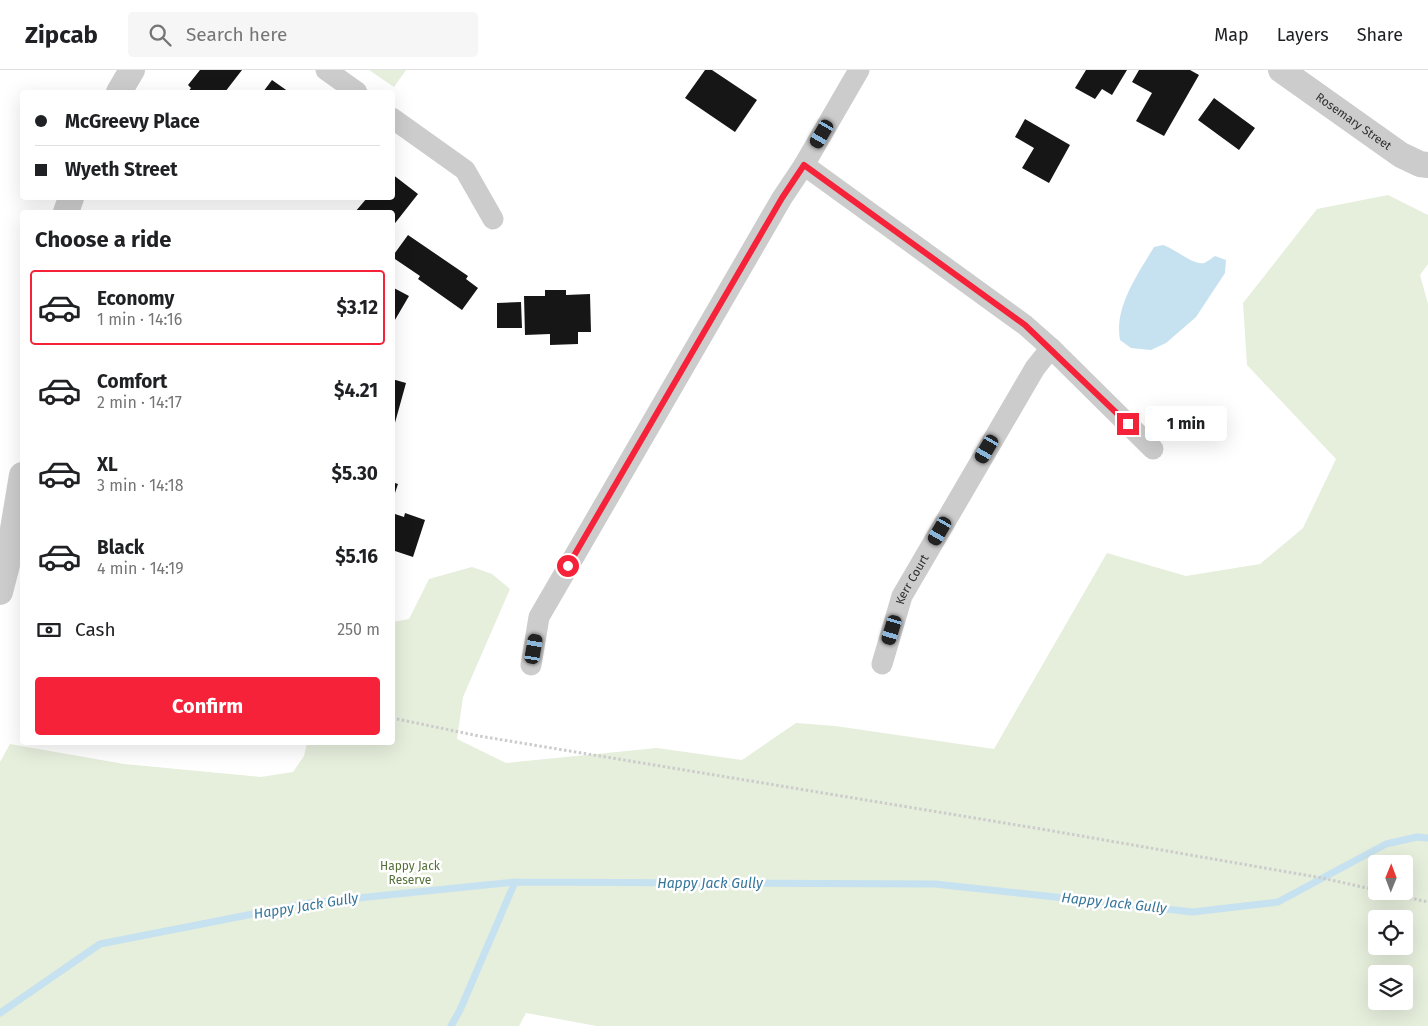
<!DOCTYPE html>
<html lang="en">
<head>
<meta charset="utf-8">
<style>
	:root { --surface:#fff; --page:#f6f6f6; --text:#202124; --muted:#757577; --line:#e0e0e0; --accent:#f62239 }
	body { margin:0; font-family:"Fira Sans",sans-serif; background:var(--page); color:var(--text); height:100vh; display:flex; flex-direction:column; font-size:19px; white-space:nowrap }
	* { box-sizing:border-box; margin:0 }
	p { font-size:16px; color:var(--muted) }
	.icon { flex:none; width:28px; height:28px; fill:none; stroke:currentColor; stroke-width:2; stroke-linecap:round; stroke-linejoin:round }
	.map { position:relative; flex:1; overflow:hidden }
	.panel { position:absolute; left:20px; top:140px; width:375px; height:535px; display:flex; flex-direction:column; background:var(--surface); border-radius:5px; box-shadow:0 5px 20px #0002 }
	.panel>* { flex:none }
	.banner { position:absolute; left:20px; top:20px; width:375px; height:110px; border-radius:5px; box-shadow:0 5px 20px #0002; display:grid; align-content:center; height:110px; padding:0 15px; background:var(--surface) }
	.needle { width:32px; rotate:1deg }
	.fabs { position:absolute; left:1368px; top:785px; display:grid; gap:10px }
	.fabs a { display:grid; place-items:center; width:45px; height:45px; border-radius:5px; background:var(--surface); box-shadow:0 5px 20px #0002; font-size:25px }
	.end { position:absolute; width:22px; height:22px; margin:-11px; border:6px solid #f62239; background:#fff; box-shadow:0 0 0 2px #fff }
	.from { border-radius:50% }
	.bubble { position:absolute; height:35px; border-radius:5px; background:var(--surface); box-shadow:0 5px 20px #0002; font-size:16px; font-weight:700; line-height:35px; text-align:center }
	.car { position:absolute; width:15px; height:30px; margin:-15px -8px; border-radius:6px; box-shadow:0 0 4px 1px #0007; background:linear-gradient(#222 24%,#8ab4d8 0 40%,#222 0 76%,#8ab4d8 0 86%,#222 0) }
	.banner b { display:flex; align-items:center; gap:18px; height:48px; font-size:19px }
	.banner b+b { border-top:1px solid var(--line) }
	.banner i { width:12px; height:12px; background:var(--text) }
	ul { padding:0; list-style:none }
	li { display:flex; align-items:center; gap:15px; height:75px; margin:0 10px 8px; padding:0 5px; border:2px solid transparent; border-radius:5px }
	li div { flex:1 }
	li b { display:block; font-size:19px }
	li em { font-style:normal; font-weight:700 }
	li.on { border-color:var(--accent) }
	li>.icon { width:45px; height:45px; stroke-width:1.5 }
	h2 { padding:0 15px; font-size:22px; line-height:60px }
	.pay { display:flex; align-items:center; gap:12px; height:55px; padding:0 15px; font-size:19px }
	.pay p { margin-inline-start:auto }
	.cta { display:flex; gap:10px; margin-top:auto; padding:10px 15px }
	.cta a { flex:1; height:58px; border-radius:5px; background:var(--accent); color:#fff; font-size:20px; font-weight:700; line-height:58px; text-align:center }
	header { display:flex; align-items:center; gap:30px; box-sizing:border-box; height:70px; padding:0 25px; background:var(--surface); border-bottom:1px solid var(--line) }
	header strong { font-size:24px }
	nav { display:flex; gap:28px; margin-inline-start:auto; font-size:18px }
	.search { width:350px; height:45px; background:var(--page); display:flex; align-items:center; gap:12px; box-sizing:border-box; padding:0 18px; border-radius:5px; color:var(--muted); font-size:19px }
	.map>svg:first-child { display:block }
</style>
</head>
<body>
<header>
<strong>Zipcab</strong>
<div class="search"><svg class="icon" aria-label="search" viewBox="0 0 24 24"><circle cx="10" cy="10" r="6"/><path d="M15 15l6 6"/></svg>Search here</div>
<nav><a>Map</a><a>Layers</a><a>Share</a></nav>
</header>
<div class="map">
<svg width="1428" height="956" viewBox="0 0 1428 956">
	<rect width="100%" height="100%" fill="#fff"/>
	<!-- green -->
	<path fill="#e6eedc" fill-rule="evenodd" d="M369,0H406L394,17Z
		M1388,125L1428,145V194L1420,205L1428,234V956H597L526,943L519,956H0V692L10,674L124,694L261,707L293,702L304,686L307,673L392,672L393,552L409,549L429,509L472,497L492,504L510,519L463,627L457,669L506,693L657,678L742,690L796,653L835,656L994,679L1107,483L1186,506L1260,494L1303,458L1336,389L1247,295L1243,233L1317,139ZM1376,794H1404V821H1376ZM1376,849H1404V876H1376ZM1376,904H1404V931H1376Z"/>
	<!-- water -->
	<path fill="#c6e1ef" d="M1163,175C1174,178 1194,196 1204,193C1207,192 1212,188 1215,186L1226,190L1225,203L1196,247L1166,273L1151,280L1131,278L1120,270C1114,237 1138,204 1154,177Z"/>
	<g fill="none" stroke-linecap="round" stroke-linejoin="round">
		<!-- stream -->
		<path stroke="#c6e1ef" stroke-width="7" d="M0,943L100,874L309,833L515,812L935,814L1193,842L1278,832L1386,774L1417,767L1428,768
			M451,956L460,940L515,812"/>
	</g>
	<!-- building -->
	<path fill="#161616" d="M200,0H242L225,22H188L191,18L188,15Z
		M705,0H712L757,30L735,62L685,28Z
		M1086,0H1127L1112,25L1102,19L1095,29L1075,18Z
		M1139,0H1190L1199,5L1164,66L1136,51L1152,23L1132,12Z
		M272,10L289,22H263Z
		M1214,28L1255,58L1239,80L1198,50Z
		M1025,49L1070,75L1049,113L1022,98L1034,78L1015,67Z
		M392,104L418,124L392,157V142H355L367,128H392Z
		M408,165L468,206L466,209L478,218L462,240L418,209L420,206L392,187Z
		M392,217L409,226L392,255Z
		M545,220H566V225L590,224L591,262H578V274L550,275V264L525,265L524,226H545Z
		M521,232L522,258H497V233Z
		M392,309L406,313L393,360H392Z
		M392,412L398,414L393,429H392Z
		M392,443L404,447L405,443L425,450L413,487L392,480Z"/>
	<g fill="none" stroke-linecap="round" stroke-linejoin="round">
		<!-- path -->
		<path stroke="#ccc" stroke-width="3" stroke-dasharray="2.5 2.5" stroke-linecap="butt" d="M392,648L479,666L1047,760L1322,808L1376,820
			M1380,821L1428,832"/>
		<!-- minor -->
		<g stroke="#ccc" stroke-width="21">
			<path d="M326,0L357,22"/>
			<path d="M392,48L465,100L493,149"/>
			<path d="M804,95L1025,255L1051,278L1153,379"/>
			<path id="s1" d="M882,594L902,526L1035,298L1051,278"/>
			<path d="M531,595L539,547L782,128L804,95L859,0"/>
		</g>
		<!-- tertiary -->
		<g stroke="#ccc" stroke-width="26">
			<path id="s2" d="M1281,0L1401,85L1420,94L1428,95"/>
			<path d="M119,22L132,0"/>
			<path d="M66,142L71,128"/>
			<path d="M0,522L7,495L22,405"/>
		</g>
	</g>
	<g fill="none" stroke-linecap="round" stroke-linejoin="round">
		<!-- route -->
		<path stroke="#f62239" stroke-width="6" d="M568,496L782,128L804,95L1025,255L1128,354"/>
	</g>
	<g text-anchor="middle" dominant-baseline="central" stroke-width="5" stroke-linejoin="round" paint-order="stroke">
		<!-- street labels -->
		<g font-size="12" fill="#2f2f2f" stroke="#fff">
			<text stroke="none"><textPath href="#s2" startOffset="89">Rosemary Street</textPath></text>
			<text stroke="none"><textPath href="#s1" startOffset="90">Kerr Court</textPath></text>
		</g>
		<!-- park labels -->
		<g font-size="12" fill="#547038" stroke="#fff">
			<text x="410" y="796">Happy Jack<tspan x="410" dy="14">Reserve</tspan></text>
		</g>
		<!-- water labels -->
		<g font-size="14" font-style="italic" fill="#35769a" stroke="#fff">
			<text x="710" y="813">Happy Jack Gully</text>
			<text transform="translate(1114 833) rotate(6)">Happy Jack Gully</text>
			<text transform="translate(306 836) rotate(-9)">Happy Jack Gully</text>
		</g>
	</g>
</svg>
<div class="fabs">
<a><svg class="needle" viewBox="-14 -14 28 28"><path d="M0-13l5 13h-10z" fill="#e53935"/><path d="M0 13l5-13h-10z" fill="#757577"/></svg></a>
<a><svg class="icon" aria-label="locate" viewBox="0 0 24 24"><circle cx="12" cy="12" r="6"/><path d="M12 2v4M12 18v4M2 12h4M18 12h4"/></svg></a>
<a><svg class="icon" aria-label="layers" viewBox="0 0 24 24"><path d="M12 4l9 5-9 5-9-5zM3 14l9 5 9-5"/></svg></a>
</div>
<i class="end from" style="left:568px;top:496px"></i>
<i class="end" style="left:1128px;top:354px"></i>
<div class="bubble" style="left:1145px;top:336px;width:82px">1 min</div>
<i class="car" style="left:822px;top:64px;rotate:210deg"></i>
<i class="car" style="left:987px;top:379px;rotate:210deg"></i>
<i class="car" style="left:940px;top:461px;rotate:210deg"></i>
<i class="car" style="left:892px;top:560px;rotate:197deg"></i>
<i class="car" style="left:534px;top:579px;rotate:10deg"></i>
<div class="banner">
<b><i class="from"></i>McGreevy Place</b>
<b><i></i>Wyeth Street</b>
</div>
<section class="panel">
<h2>Choose a ride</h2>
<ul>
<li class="on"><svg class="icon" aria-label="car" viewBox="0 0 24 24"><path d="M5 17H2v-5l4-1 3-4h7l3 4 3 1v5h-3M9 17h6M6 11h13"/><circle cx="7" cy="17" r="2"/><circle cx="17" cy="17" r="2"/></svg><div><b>Economy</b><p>1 min · 14:16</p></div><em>$3.12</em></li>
<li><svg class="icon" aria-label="car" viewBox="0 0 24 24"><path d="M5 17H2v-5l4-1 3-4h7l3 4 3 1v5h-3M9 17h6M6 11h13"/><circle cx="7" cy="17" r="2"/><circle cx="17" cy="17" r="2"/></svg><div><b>Comfort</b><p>2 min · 14:17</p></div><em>$4.21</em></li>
<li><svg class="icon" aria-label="car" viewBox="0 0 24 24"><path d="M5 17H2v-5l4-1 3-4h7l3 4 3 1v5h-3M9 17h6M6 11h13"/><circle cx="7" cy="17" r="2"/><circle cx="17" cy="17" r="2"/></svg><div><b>XL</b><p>3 min · 14:18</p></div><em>$5.30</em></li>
<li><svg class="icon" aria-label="car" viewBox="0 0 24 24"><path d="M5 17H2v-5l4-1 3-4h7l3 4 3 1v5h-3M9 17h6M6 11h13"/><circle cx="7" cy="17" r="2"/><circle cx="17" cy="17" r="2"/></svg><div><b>Black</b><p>4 min · 14:19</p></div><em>$5.16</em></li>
</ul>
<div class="pay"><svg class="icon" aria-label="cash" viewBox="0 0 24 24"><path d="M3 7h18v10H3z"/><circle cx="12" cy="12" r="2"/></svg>Cash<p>250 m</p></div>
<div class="cta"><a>Confirm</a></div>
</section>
</div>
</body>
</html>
